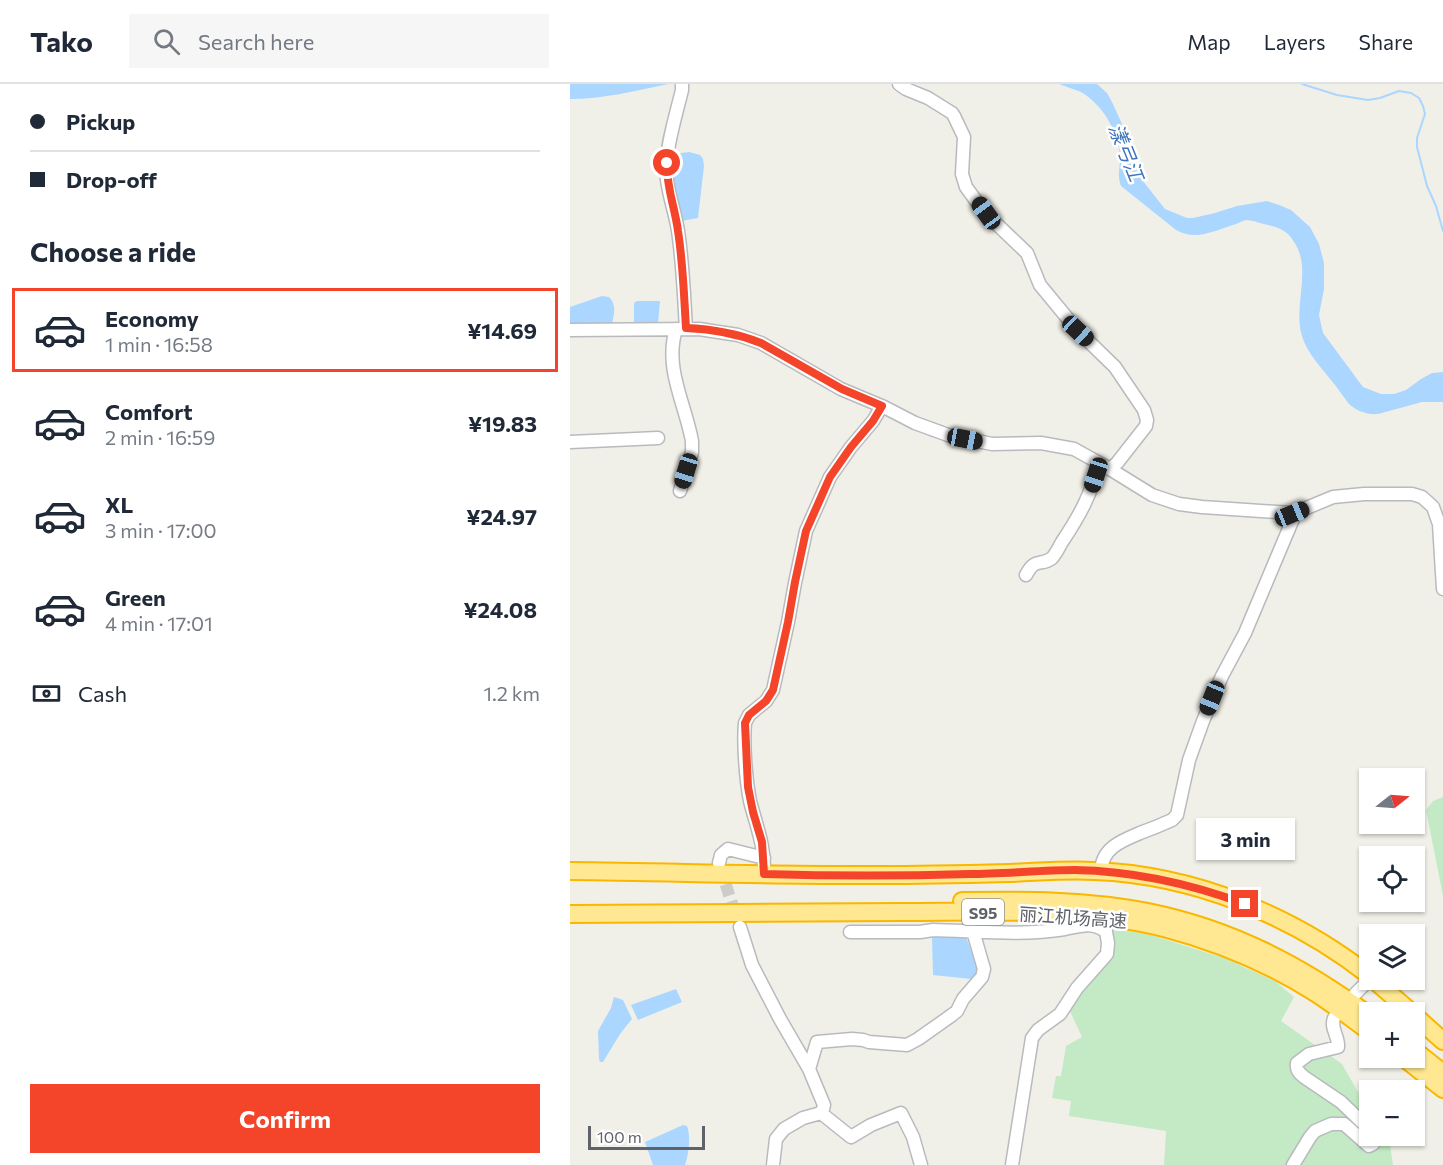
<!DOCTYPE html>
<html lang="en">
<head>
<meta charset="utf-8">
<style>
	:root { --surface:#fff; --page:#f6f6f7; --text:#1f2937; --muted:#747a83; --line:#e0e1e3; --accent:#f4452b }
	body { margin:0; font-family:Commissioner,"Noto Sans SC",sans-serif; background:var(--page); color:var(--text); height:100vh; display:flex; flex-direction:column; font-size:22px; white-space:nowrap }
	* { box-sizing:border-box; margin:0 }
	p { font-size:20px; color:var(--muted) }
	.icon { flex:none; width:33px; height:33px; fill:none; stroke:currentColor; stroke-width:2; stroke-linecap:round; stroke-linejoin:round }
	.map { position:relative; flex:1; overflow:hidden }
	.sheet { display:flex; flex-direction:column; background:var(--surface); width:570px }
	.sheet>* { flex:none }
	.guide { display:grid; align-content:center; height:132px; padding:0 30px; background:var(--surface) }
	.needle { width:39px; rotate:73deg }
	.tools { position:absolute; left:789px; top:684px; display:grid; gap:12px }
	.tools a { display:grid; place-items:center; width:66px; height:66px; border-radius:0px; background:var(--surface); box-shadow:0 2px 4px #0004; font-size:30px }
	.scale { position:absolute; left:18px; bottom:15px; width:117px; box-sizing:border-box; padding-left:6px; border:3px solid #5f6268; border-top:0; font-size:16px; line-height:21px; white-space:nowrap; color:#5f6268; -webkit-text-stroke:4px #fff; paint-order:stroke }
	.end { position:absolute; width:27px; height:27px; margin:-14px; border:8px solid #f4452b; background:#fff; box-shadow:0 0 0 3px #fff }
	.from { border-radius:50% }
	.bubble { position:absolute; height:42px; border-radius:0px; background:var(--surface); box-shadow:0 2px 4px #0004; font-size:20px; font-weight:700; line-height:42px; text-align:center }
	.car { position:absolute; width:18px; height:36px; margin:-18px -9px; border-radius:8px; box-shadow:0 0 4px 2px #0007; background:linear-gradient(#222 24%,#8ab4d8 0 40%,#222 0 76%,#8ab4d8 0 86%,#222 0) }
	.guide b { display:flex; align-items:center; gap:21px; height:57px; font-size:22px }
	.guide b+b { border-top:2px solid var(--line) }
	.guide i { width:15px; height:15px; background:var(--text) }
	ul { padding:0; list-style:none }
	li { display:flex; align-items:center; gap:18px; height:84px; margin:0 12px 9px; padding:0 18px; border:3px solid transparent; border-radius:0px }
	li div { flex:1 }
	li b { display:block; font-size:22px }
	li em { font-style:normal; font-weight:700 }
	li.selected { border-color:var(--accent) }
	li>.icon { width:54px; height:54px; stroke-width:1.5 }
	h2 { padding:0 30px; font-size:27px; line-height:72px }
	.pay { display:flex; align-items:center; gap:15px; height:66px; padding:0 30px; font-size:22px }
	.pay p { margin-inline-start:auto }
	.primary-button { display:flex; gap:12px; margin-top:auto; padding:12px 30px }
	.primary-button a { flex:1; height:69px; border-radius:0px; background:var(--accent); color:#fff; font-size:24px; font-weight:700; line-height:69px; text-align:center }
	header { display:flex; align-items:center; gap:36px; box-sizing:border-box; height:84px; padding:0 30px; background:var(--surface); border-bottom:2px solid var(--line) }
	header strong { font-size:28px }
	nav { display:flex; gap:33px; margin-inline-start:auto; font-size:21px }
	.search { width:420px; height:54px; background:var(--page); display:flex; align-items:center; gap:15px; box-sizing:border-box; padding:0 21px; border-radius:0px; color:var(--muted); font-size:22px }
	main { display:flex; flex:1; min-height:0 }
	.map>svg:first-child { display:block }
</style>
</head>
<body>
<header>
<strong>Tako</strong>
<div class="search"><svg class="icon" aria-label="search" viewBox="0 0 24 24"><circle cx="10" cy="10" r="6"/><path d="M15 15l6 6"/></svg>Search here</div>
<nav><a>Map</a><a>Layers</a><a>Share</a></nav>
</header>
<main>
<section class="sheet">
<div class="guide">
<b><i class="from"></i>Pickup</b>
<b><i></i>Drop-off</b>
</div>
<h2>Choose a ride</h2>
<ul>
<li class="selected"><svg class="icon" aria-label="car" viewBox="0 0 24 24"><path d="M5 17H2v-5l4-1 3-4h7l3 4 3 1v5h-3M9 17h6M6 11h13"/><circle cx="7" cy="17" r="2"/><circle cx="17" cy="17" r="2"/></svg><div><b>Economy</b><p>1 min · 16:58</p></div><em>¥14.69</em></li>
<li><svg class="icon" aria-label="car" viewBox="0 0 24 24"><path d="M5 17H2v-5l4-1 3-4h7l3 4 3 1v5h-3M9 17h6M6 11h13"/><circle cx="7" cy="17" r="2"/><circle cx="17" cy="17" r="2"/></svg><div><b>Comfort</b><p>2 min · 16:59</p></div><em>¥19.83</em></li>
<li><svg class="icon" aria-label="car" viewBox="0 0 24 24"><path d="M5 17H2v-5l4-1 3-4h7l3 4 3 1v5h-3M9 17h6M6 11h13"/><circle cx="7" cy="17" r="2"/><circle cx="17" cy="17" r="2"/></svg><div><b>XL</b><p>3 min · 17:00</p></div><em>¥24.97</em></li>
<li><svg class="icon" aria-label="car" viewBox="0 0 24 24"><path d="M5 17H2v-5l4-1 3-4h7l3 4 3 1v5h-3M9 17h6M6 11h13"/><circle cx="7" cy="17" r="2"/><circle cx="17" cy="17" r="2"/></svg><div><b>Green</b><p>4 min · 17:01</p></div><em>¥24.08</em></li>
</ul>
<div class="pay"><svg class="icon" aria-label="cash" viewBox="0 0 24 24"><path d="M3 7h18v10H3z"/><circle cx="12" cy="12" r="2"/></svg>Cash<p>1.2 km</p></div>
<div class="primary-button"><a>Confirm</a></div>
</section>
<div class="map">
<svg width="873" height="1081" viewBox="0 0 873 1081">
	<rect width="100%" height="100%" fill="#f1f0e8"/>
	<!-- green -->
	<path fill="#c3eac5" d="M873,713V812L856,726L863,717Z
		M538,843L581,851L654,874L705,897L724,913L711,937L772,980L799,1027L800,1052H814L820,1061L823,1081H594L596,1047L499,1032L501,1017L482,1014L486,992H491L496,962L512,953L497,921L538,874Z"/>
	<!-- water -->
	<path fill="#aad6ff" d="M0,0H98C65,7 33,15 0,15Z
		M489,0H527L537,9L543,20L555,47L561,70L569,92L595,125L617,134H623L645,129L667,122L697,117L709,121L721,126L740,143L749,160L754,179V205L749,231L753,249L793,303L811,310H824L836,306L851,295L862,289L873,288V318H852L808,330C797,331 787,327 779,320C774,314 770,307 765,301C753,285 735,268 731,248C724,219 742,184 724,158C718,147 710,144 698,141C692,140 683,136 676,136C672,137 667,140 663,141C644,147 625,157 606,146L551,102C547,92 550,84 550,74C549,48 533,21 511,8C504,5 496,3 489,0Z
		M119,68L130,71L133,75L134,82L128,134L111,137L102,92L103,70Z
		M32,212L39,213C47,221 44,230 42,240H0V223Z
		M68,217H90L88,240L64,241V220L65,218Z
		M364,853H396L408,885L407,890L401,895L363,891L362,854Z
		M106,905L112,918L68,936L61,921Z
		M44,913L53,916L62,935L50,950L33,978H30L29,975L28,947L41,924Z
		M113,1041L117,1042C121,1053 119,1069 115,1081H83L75,1058Z"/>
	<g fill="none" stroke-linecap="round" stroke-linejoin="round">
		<!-- stream -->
		<path stroke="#aad6ff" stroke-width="2" d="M732,0L767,11L798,16L810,14L829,7L841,9L849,14L853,22L855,30L847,54V63L857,102L866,122L873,147"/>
		<!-- minor-tunnel -->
		<path stroke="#ccccc8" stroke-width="12" stroke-dasharray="12 6" stroke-linecap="butt" d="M150,783L167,835"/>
		<!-- minor casing -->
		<g stroke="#b8babe" stroke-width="15">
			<path id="minor" d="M112,0V6C106,31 97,59 96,84C96,105 105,126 108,147C113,180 114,212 116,245
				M329,0L336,5L358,14L382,29L384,32L394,53L392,90L396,103L415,129L457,169L470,201L508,247L545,283L574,326L577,336L576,342L547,379L540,385
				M106,245C94,284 115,319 122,357V368L110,407
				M0,246L129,245L168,251L191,259L271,305L314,323L345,339L378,351L422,360L471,359L504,365L540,385L582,411L609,420L632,423L721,429L723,432V435L675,549L652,592L633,637L619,676L607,731L602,736C591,741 581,745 570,749C551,757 532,764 531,787
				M0,358L88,354
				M722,430L763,413L794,410H842L852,413L863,423L869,440L873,505
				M456,491C466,472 471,483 482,474C486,470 489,463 492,458C510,431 521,411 529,379
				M149,779L151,771L158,765L194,774
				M194,790C195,762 187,744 180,717C176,696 173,661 175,639L179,631L196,617L203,606L218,538L225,499L236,447L260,393L281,363L303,337L312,322
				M170,843L182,881L210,935L239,985L254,1021L253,1025L251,1029L233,1034L214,1045L206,1055L203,1081
				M280,848H350L363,846C407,847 452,852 495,845C509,842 524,837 536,848L538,859L537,870L507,904L490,930L468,946L462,954L442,1081
				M785,910L800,895
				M764,934C760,945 769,952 768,963L739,970L727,979C726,986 729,989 734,993L771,1018L800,1046
				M239,985L247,958L282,955L293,956L299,958L337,961L348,955L382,931L387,927L393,915L412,893L414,885L403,847
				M251,1029L281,1053L301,1041L331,1029L343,1053L351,1081
				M723,1081L740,1053L745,1047L761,1040H774L799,1062L803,1060L805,1056L803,1052"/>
		</g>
		<!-- highway casing -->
		<g stroke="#f9b700" stroke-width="20">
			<path id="highway" d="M0,787C104,788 208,792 312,791C354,791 397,790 439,789C468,788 496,785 525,787C624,791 722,831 800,892
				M392,817C454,816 517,816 578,828C662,845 732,882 800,932
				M0,830C111,829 221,829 332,828C417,828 510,823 594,844C647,858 698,879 744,908C763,920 781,934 800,948
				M804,896L841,928
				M844,931L873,957
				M844,966L873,989
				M834,974L873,1005"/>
		</g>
		<!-- minor -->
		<use href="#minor" stroke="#fff" stroke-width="12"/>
		<!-- highway -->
		<use href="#highway" stroke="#ffe891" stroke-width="16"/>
	</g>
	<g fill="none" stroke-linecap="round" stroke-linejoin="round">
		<!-- route -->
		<path stroke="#f4452b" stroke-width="8" d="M97,79C96,102 105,124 108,147C113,179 114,212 116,244C142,245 166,249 191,259L272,305L312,322L303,337L281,363L260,393L236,447L225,498L218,538L203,606L196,617L179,631L175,639L178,703L183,728L192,758L194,790C263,792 332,792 400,790C435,790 470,786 505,786C564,787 621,800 675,820"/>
	</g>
	<g text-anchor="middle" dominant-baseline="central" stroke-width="5" stroke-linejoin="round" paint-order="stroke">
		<!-- shield labels -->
		<rect fill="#fff" stroke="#8f9195" stroke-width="1.5" x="392" y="815" width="42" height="26" rx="4.5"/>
		<g font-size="16" font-weight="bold" fill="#5f6268">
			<text x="413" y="828">S95</text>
		</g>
		<!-- street labels -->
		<g font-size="18" fill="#5f6268" stroke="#fff">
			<text transform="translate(503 833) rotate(4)">丽江机场高速</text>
		</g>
		<!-- water labels -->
		<g font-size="20" font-style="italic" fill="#3e74b9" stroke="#fff">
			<text transform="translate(557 68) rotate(68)">漾弓江</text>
		</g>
	</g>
</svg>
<div class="tools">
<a><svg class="needle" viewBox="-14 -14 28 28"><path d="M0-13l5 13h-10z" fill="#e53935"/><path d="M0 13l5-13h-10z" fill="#747a83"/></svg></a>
<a><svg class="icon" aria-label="locate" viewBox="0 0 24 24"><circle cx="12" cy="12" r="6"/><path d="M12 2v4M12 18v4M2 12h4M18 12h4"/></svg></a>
<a><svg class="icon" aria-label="layers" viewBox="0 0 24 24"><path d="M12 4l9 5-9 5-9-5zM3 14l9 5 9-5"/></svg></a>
<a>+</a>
<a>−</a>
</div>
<div class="scale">100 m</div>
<i class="end from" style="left:97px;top:79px"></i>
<i class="end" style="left:675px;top:820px"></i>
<div class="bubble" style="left:626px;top:734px;width:99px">3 min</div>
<i class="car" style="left:416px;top:129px;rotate:324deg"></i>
<i class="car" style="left:508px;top:247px;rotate:133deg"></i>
<i class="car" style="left:395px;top:355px;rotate:101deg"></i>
<i class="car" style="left:116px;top:387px;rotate:197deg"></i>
<i class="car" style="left:526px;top:391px;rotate:198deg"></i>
<i class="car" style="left:722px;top:430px;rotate:68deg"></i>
<i class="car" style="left:642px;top:614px;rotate:202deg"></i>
</div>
</main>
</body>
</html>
